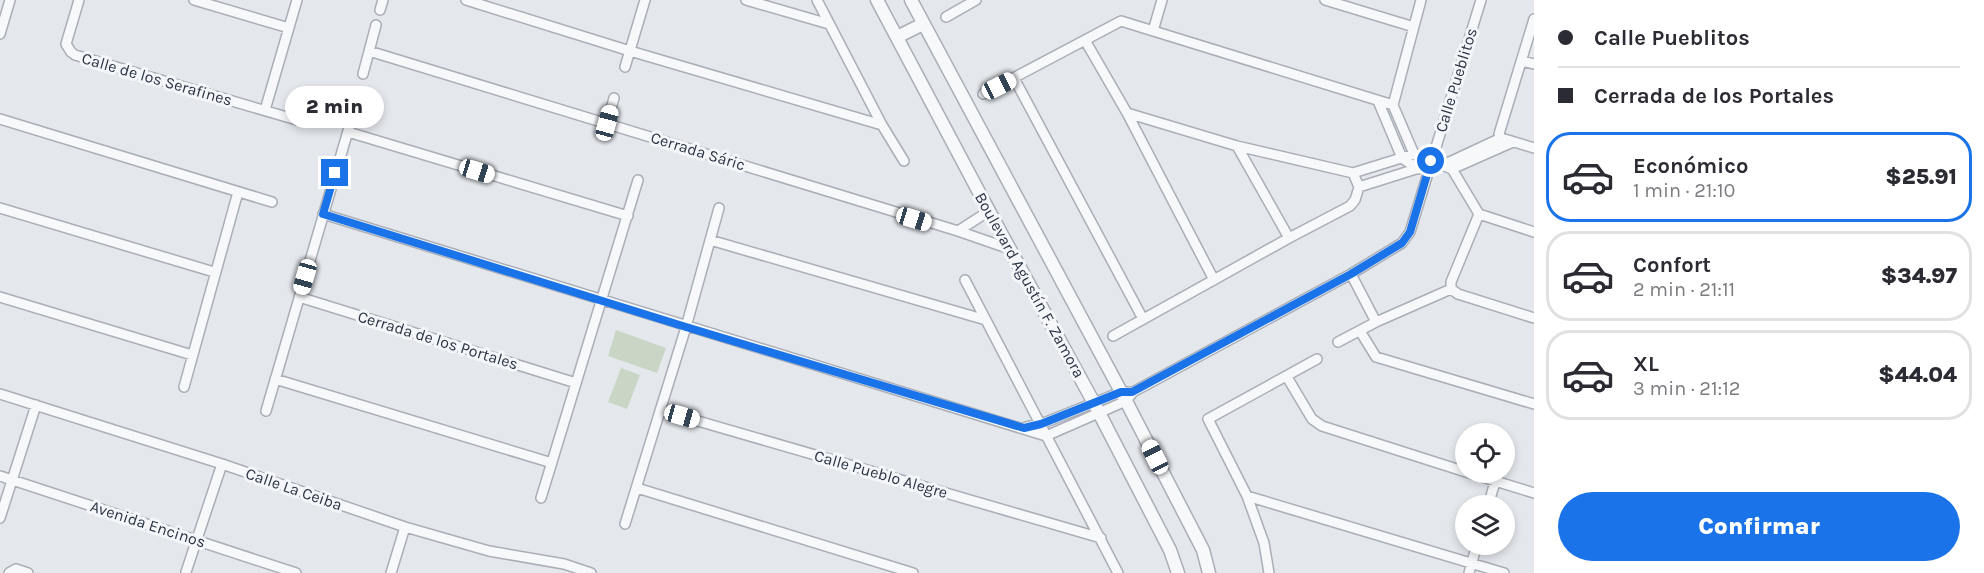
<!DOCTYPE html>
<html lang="es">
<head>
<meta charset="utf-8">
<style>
	:root { --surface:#fff; --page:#f7f7f7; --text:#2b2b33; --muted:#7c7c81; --line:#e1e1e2; --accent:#1a73e8 }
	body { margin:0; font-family:Karla,sans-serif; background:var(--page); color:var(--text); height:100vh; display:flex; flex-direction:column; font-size:22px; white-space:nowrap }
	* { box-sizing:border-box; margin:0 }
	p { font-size:20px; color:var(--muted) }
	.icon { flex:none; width:33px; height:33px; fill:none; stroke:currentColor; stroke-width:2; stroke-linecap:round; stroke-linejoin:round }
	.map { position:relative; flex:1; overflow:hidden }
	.side { display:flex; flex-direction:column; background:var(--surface); width:450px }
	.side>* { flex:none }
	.top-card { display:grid; align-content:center; height:132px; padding:0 24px; background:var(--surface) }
	.controls { position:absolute; left:1455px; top:423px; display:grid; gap:12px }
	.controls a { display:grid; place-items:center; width:60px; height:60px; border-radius:50%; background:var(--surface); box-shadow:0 3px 9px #0003; font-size:30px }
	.end { position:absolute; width:27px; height:27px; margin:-14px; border:8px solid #1a73e8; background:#fff; box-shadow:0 0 0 3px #fff }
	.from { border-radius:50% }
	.bubble { position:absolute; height:42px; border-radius:21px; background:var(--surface); box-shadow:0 3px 9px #0003; font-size:20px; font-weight:800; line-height:42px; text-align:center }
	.car { position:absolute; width:18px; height:36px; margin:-18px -9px; border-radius:8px; box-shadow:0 0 4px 2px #0007; background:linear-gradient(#fff 24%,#345 0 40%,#fff 0 76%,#345 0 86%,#fff 0) }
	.top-card b { display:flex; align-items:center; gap:21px; height:57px; font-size:22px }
	.top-card b+b { border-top:2px solid var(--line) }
	.top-card i { width:15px; height:15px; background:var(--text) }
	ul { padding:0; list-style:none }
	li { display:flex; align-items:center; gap:18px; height:90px; margin:0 12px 9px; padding:0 12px; border:3px solid var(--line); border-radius:24px }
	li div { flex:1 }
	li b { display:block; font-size:22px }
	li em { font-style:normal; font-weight:800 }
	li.current { border-color:var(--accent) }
	li>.icon { width:54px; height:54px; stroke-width:1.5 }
	.button { display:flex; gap:12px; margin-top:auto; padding:12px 24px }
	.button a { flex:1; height:69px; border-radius:36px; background:var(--accent); color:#fff; font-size:24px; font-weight:800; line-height:69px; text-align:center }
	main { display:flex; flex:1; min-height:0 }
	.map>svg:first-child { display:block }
</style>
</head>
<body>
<main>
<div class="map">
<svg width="1534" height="573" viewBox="0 0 1534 573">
	<rect width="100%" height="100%" fill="#e4e7ec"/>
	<!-- green -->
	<path fill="#c9d6c5" d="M616,330L666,348L657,373L608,356Z
		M621,368L640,375L627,409L608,402Z"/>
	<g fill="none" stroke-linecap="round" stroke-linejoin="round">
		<!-- minor casing -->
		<g stroke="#a9aeb7" stroke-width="12">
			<path id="minor" d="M79,0L66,44L71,52L75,55L297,120
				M194,0L289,28
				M466,0L630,51L882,125
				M746,0L829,24
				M817,0L882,125L904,161
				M1325,0L1414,27
				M380,10L383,0
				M946,17L976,0
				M1534,19L1499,134L1501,138L1534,148
				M1153,31L1162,0
				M0,34L10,0
				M1083,41L1086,42L1127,113L1214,280
				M369,51L958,231L1010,249
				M1522,61L1534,64
				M625,67L645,0
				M363,74L376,25
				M1014,78L1143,319
				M983,94L1121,21L1393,105
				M1378,101L1402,158L1418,169
				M265,110L297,0
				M0,119L272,202
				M607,123L614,98
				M348,132L628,216
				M1237,146L1289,238
				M1414,154L1393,105L1421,0
				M1443,165L1501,138
				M1452,169L1479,214L1534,232
				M1452,169L1513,142
				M1353,173L1414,154L1452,169
				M1359,187L1419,168
				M0,208L214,272
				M323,214L1046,436L1126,401L1133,392
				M958,231L989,211
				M710,240L986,320
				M1351,274L1376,322
				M965,280L1118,573
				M1451,289L1458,294L1534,318
				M1451,289V282L1479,214
				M0,297L192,355
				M299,297L576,383
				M1360,331L1376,357L1534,404
				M1113,336L1289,238L1350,206L1355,200L1359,187L1353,173L1237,146L1127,113
				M1338,342L1376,322L1451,289
				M1287,377L1312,419L1322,426L1466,472
				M275,379L552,463
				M184,387L238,192
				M0,394L222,464L405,527L489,551L564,564L591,573
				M660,410L1101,538
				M266,411L355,107
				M1026,427L1041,424L1121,392H1133L1351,274L1402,243L1410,232L1481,0
				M1466,472L1534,493
				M0,476L296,573
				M637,488L913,573
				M1247,496L1504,573
				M541,498L638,180
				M1488,506L1495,482
				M0,518L36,405
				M625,524L686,327L719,208
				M186,572L222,464
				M9,573L16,569L28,573
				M391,573L405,527
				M1269,573L1264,543L1247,496L1208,419L1317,359
				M1469,573L1477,544"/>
		</g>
		<!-- tertiary casing -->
		<g stroke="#a9aeb7" stroke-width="15">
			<path id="tertiary" d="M877,0L989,211L1094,403L1170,550L1178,573
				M911,0L1126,401L1203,550L1209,573
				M897,37L923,24"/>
		</g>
		<!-- minor -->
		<use href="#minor" stroke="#f7f8fa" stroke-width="9"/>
		<!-- tertiary -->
		<use href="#tertiary" stroke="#f7f8fa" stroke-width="12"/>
	</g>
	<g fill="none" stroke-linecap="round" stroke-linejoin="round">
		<!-- route -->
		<path stroke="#1a73e8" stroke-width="8" d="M335,173L323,214L686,327L1024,428L1041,424L1121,392H1132L1351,274L1402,243L1410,232L1431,161"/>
	</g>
	<g text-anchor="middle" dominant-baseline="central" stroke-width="6" stroke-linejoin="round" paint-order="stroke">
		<!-- street labels -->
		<g font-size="16" fill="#2b3445" stroke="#f4f6f9">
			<text transform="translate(157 79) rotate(16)">Calle de los Serafines</text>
			<text transform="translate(1456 80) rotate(-73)">Calle Pueblitos</text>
			<text transform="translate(698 151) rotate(17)">Cerrada Sáric</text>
			<text transform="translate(1030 285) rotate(61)">Boulevard Agustín F. Zamora</text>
			<text transform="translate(438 340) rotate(17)">Cerrada de los Portales</text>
			<text transform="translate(881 474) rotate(16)">Calle Pueblo Alegre</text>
			<text transform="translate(294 489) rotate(19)">Calle La Ceiba</text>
			<text transform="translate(148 524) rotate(18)">Avenida Encinos</text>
		</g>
	</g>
</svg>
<div class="controls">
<a><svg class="icon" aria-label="locate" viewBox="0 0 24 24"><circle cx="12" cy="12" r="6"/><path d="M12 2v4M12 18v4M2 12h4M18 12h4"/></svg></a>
<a><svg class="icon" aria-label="layers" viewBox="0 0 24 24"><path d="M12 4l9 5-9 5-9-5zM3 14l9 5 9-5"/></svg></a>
</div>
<i class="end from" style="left:1431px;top:161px"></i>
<i class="end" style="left:335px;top:173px"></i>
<div class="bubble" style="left:285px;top:86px;width:99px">2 min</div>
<i class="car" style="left:999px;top:86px;rotate:63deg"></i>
<i class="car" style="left:607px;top:123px;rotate:15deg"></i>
<i class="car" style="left:477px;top:171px;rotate:107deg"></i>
<i class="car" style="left:914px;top:219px;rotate:107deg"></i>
<i class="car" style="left:305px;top:277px;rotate:196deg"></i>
<i class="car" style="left:682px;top:416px;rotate:106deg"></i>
<i class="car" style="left:1155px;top:457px;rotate:333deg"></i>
</div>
<section class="side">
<div class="top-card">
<b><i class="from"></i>Calle Pueblitos</b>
<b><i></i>Cerrada de los Portales</b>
</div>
<ul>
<li class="current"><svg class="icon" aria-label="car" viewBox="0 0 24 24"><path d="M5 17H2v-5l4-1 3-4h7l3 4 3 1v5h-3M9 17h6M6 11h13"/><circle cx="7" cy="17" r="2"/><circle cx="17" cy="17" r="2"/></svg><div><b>Económico</b><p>1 min · 21:10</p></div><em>$25.91</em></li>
<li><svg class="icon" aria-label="car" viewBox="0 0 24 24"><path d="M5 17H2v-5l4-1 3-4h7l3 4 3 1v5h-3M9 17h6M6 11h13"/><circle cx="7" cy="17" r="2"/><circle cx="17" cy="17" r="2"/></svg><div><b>Confort</b><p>2 min · 21:11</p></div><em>$34.97</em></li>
<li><svg class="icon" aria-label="car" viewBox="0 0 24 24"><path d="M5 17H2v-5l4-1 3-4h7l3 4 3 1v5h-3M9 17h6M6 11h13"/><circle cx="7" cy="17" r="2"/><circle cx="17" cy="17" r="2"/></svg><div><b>XL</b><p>3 min · 21:12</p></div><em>$44.04</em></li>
</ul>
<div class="button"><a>Confirmar</a></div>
</section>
</main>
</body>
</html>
